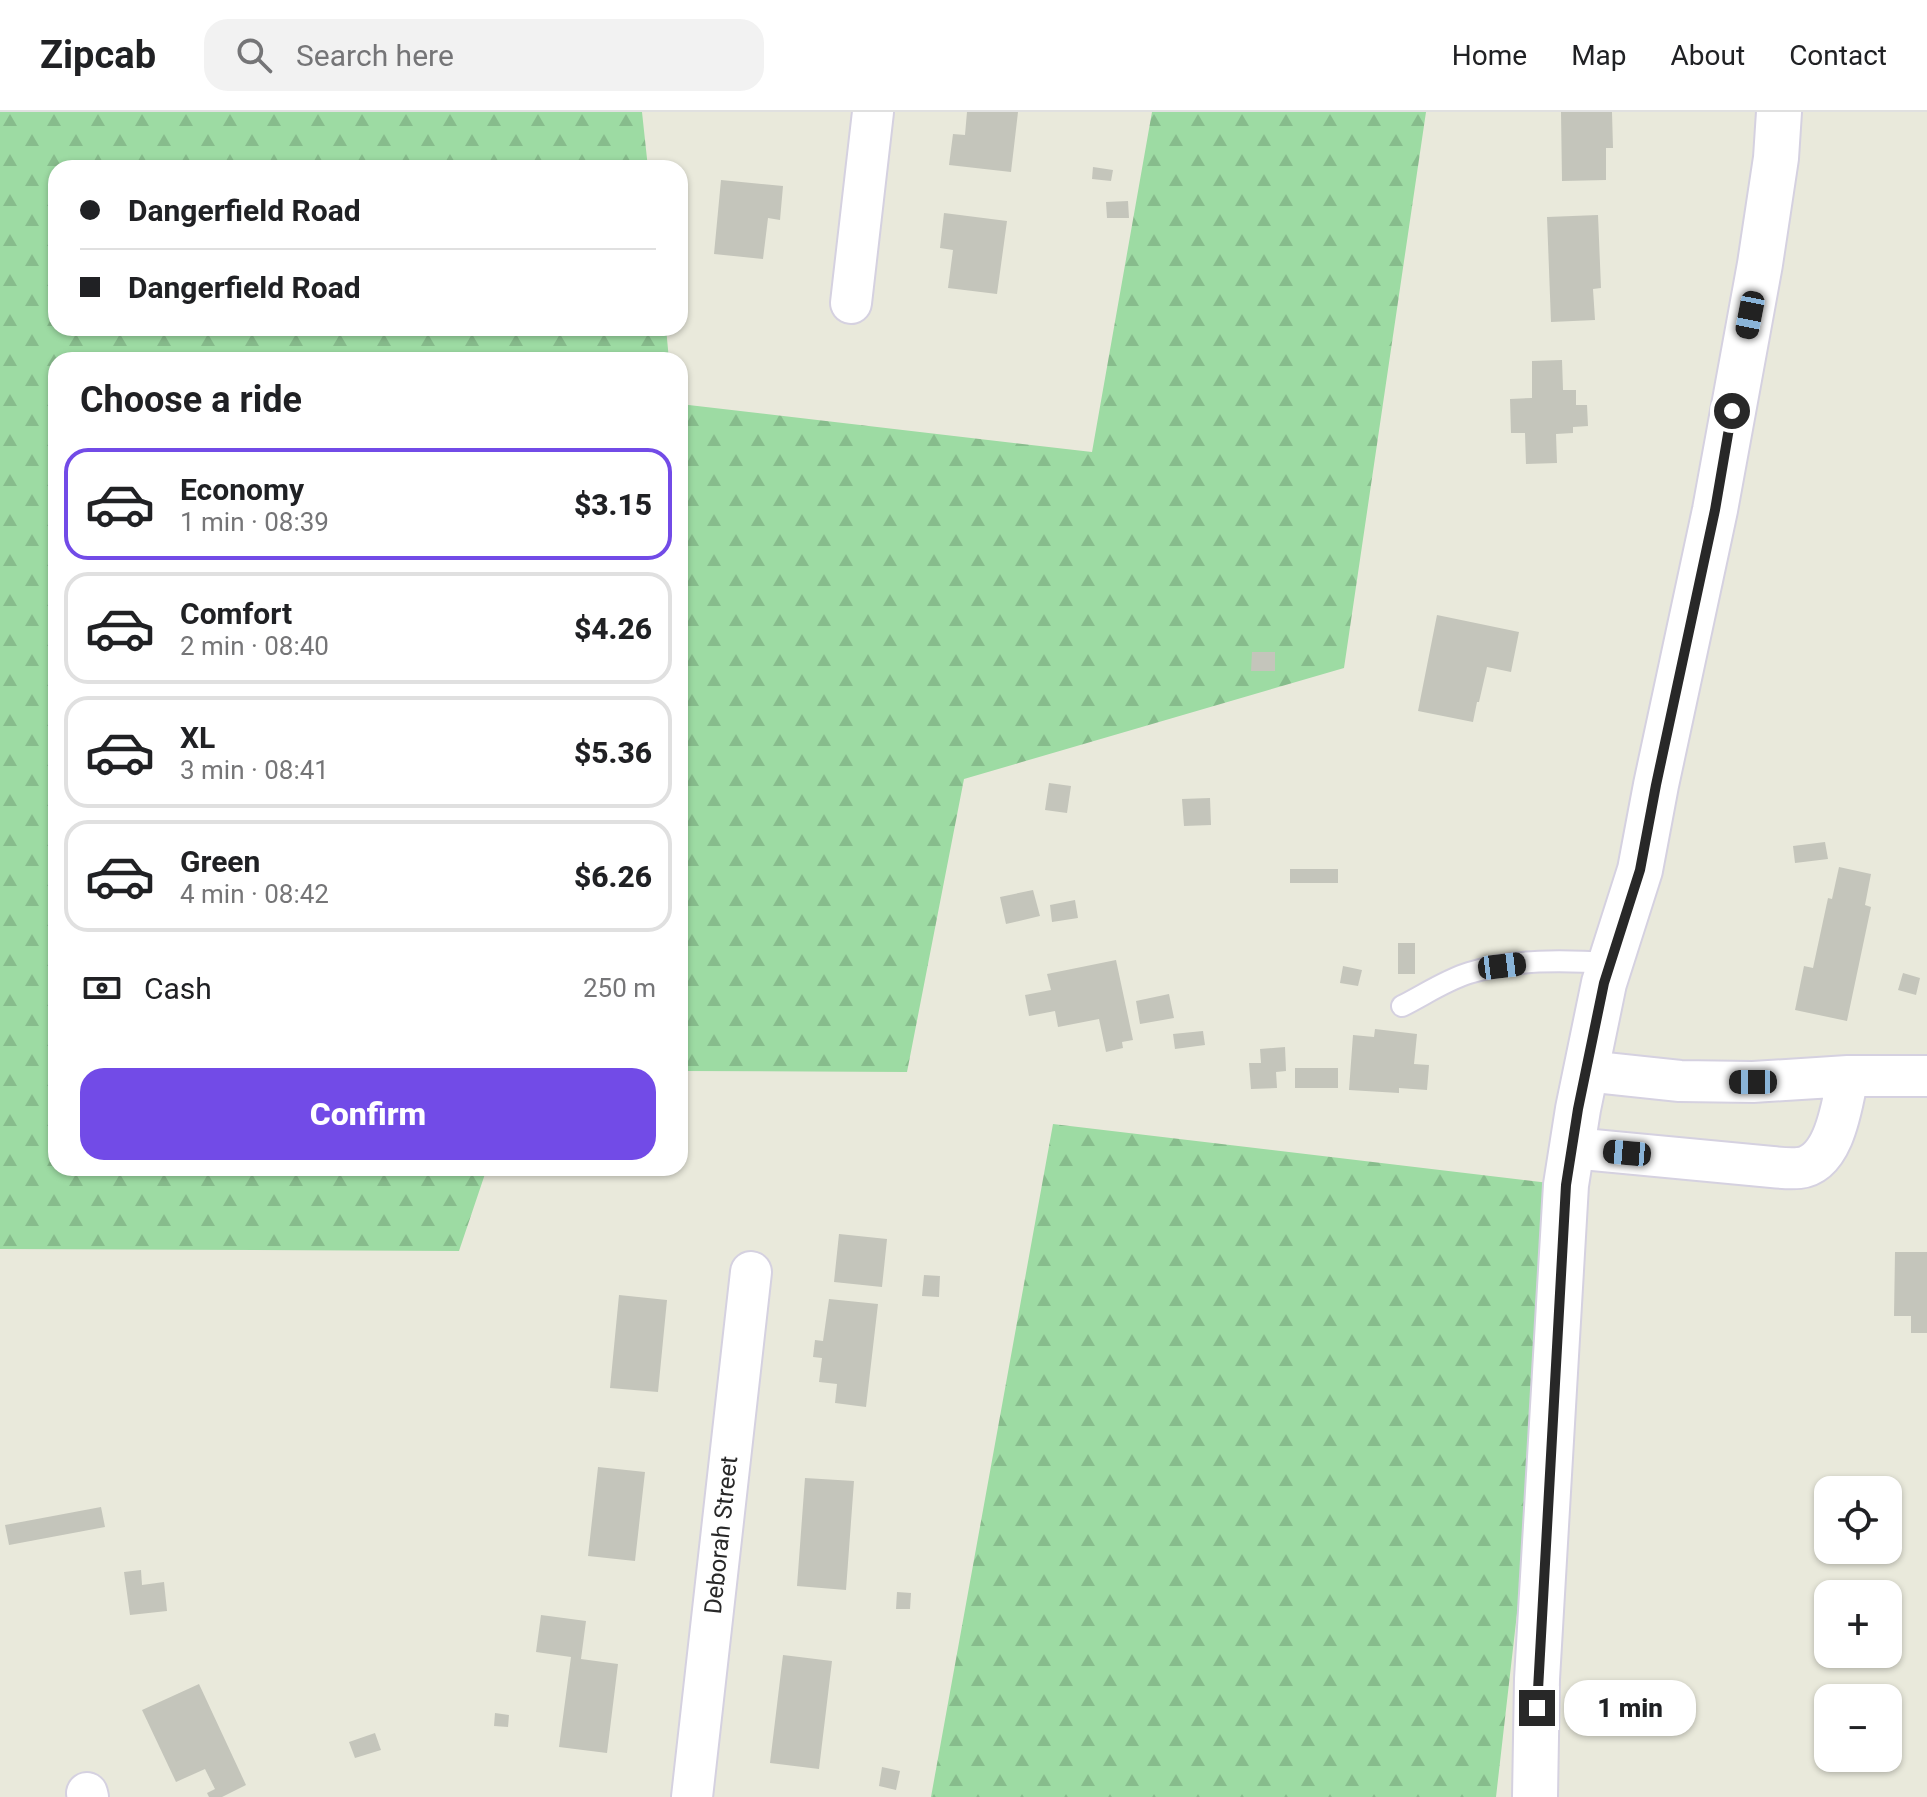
<!DOCTYPE html>
<html lang="en">
<head>
<meta charset="utf-8">
<style>
	:root { --surface:#fff; --page:#f2f2f2; --text:#202124; --muted:#757577; --line:#e0e0e0; --accent:#724be7 }
	body { margin:0; font-family:Roboto,sans-serif; background:var(--page); color:var(--text); height:100vh; display:flex; flex-direction:column; font-size:30px; white-space:nowrap }
	* { box-sizing:border-box; margin:0 }
	p { font-size:26px; color:var(--muted) }
	.icon { flex:none; width:44px; height:44px; fill:none; stroke:currentColor; stroke-width:2; stroke-linecap:round; stroke-linejoin:round }
	.map { position:relative; flex:1; overflow:hidden }
	.details { position:absolute; left:48px; top:240px; width:640px; height:824px; display:flex; flex-direction:column; background:var(--surface); border-radius:24px; box-shadow:0 2px 6px #0004 }
	.details>* { flex:none }
	.banner { position:absolute; left:48px; top:48px; width:640px; height:176px; border-radius:24px; box-shadow:0 2px 6px #0004; display:grid; align-content:center; height:176px; padding:0 32px; background:var(--surface) }
	.buttons { position:absolute; left:1814px; top:1364px; display:grid; gap:16px }
	.buttons a { display:grid; place-items:center; width:88px; height:88px; border-radius:16px; background:var(--surface); box-shadow:0 2px 6px #0004; font-size:40px }
	.end { position:absolute; width:36px; height:36px; margin:-18px; border:10px solid #282828; background:#fff; box-shadow:0 0 0 4px #fff }
	.from { border-radius:50% }
	.bubble { position:absolute; height:56px; border-radius:24px; background:var(--surface); box-shadow:0 2px 6px #0004; font-size:26px; font-weight:800; line-height:56px; text-align:center }
	.car { position:absolute; width:24px; height:48px; margin:-24px -12px; border-radius:10px; box-shadow:0 0 6px 2px #0007; background:linear-gradient(#222 24%,#8ab4d8 0 40%,#222 0 76%,#8ab4d8 0 86%,#222 0) }
	.banner b { display:flex; align-items:center; gap:28px; height:76px; font-size:30px }
	.banner b+b { border-top:2px solid var(--line) }
	.banner i { width:20px; height:20px; background:var(--text) }
	ul { padding:0; list-style:none }
	li { display:flex; align-items:center; gap:24px; height:112px; margin:0 16px 12px; padding:0 16px; border:4px solid var(--line); border-radius:24px }
	li div { flex:1 }
	li b { display:block; font-size:30px }
	li em { font-style:normal; font-weight:800 }
	li.current { border-color:var(--accent) }
	li>.icon { width:72px; height:72px; stroke-width:1.5 }
	h2 { padding:0 32px; font-size:36px; line-height:96px }
	.pay { display:flex; align-items:center; gap:20px; height:88px; padding:0 32px; font-size:30px }
	.pay p { margin-inline-start:auto }
	.cta { display:flex; gap:16px; margin-top:auto; padding:16px 32px }
	.cta a { flex:1; height:92px; border-radius:24px; background:var(--accent); color:#fff; font-size:32px; font-weight:800; line-height:92px; text-align:center }
	header { display:flex; align-items:center; gap:48px; box-sizing:border-box; height:112px; padding:0 40px; background:var(--surface); border-bottom:2px solid var(--line) }
	header strong { font-size:38px }
	nav { display:flex; gap:44px; margin-inline-start:auto; font-size:28px }
	.search { width:560px; height:72px; background:var(--page); display:flex; align-items:center; gap:20px; box-sizing:border-box; padding:0 28px; border-radius:24px; color:var(--muted); font-size:30px }
	.map>svg:first-child { display:block }
</style>
</head>
<body>
<header>
<strong>Zipcab</strong>
<div class="search"><svg class="icon" aria-label="search" viewBox="0 0 24 24"><circle cx="10" cy="10" r="6"/><path d="M15 15l6 6"/></svg>Search here</div>
<nav><a>Home</a><a>Map</a><a>About</a><a>Contact</a></nav>
</header>
<div class="map">
<svg width="1927" height="1685" viewBox="0 0 1927 1685">
	<defs>
		<pattern id="forest-firs" width="22" height="20" patternUnits="userSpaceOnUse" patternTransform="scale(2)"><rect width="22" height="20" fill="#9ddba3"/><path d="M5 1l3.5 6h-7zM16 11l3.5 6h-7z" fill="#87bc8c"/></pattern>
	</defs>
	<rect width="100%" height="100%" fill="#e9e9db"/>
	<!-- forest -->
	<path fill="url(#forest-firs)" d="M0,0H642L648,56H56V216H666L669,248H56V1056H487L459,1139L0,1137Z
		M1152,0H1426L1344,556L964,667L907,960L680,959V292L1092,340Z
		M1053,1012L1566,1073L1496,1685H931Z"/>
	<!-- building -->
	<path fill="#c4c5bb" d="M967,0H1018L1011,60L949,53L953,22L965,23Z
		M1561,0H1612L1613,36H1606V68L1562,69Z
		M1093,55L1113,58L1111,69L1092,67Z
		M721,68L783,74L780,108L768,106L763,147L714,142Z
		M1128,89L1129,106H1107L1106,90Z
		M944,101L1007,109L997,182L948,176L953,138L940,136Z
		M1598,103L1601,176L1593,177L1595,208L1551,210L1547,105Z
		M1562,248L1563,278H1576V293H1587L1588,314L1573,315V321L1556,322L1557,351L1526,352L1525,321H1511L1510,287L1532,286V249Z
		M1437,503L1519,520L1511,560L1487,555L1479,590H1477L1473,610L1418,599Z
		M1252,540H1275V559H1251Z
		M1049,671L1071,674L1067,701L1045,698Z
		M1210,686L1211,713L1184,714L1182,687Z
		M1825,730L1828,747L1795,751L1793,734Z
		M1839,755L1871,762L1865,793L1871,795L1847,909L1795,898L1804,854L1813,856L1828,786L1832,787Z
		M1290,757H1338V771H1290Z
		M1033,778L1040,804L1006,812L1000,785Z
		M1075,788L1078,806L1052,810L1050,793Z
		M1398,831H1415V862H1398Z
		M1116,848L1133,928L1122,930L1123,936L1106,940L1099,907L1058,915L1055,899L1029,904L1025,883L1051,878L1047,862Z
		M1343,854L1362,858L1358,874L1340,871Z
		M1903,861L1920,866L1916,883L1898,878Z
		M1169,882L1174,906L1140,912L1136,889Z
		M1375,917L1417,922L1414,952L1429,953L1427,978L1399,976V981L1349,978L1353,923L1374,925Z
		M1203,919L1205,933L1175,937L1173,922Z
		M1285,935L1286,959L1276,960L1277,976L1251,977L1249,951H1261L1260,937Z
		M1295,956H1338V976H1295Z
		M839,1122L887,1127L882,1175L834,1170Z
		M1895,1140H1927V1221H1911V1204H1894Z
		M924,1163L940,1164L939,1185L922,1184Z
		M619,1183L667,1188L658,1280L610,1276Z
		M829,1187L878,1192L866,1295L835,1291L837,1272L819,1270L822,1246L813,1245L815,1228L823,1229Z
		M598,1355L645,1360L635,1449L588,1444Z
		M805,1366L854,1369L846,1478L797,1474Z
		M101,1395L105,1415L9,1433L5,1413Z
		M141,1458L142,1473L164,1470L167,1499L130,1503L124,1460Z
		M897,1480L911,1481L910,1497H896Z
		M541,1503L586,1509L581,1547L618,1552L607,1641L559,1635L571,1545L536,1540Z
		M783,1543L832,1549L819,1657L770,1651Z
		M199,1572L246,1673L222,1685H209L207,1681L215,1677L205,1657L176,1670L142,1598Z
		M495,1601L509,1603L508,1615L494,1614Z
		M375,1621L381,1638L355,1646L349,1630Z
		M882,1655L900,1659L896,1678L879,1674Z"/>
	<g fill="none" stroke-linecap="round" stroke-linejoin="round">
		<!-- lane casing -->
		<g stroke="#d5d1e0" stroke-width="24">
			<path id="lane" d="M1402,894C1424,883 1446,868 1469,861C1514,847 1563,848 1610,851"/>
		</g>
		<!-- street casing -->
		<g stroke="#d5d1e0" stroke-width="44">
			<path id="street" d="M851,191L873,0
				M1586,959L1680,969L1753,970L1848,964H1927
				M1572,1036L1772,1055C1781,1056 1790,1057 1799,1056C1835,1052 1842,992 1848,964
				M87,1681L88,1685
				M692,1685L751,1160"/>
		</g>
		<!-- secondary casing -->
		<g stroke="#d5d1e0" stroke-width="48">
			<path id="secondary" d="M1535,1685L1537,1567L1566,1073L1578,997L1604,871L1640,758L1656,673L1715,398L1760,152L1776,46L1779,0"/>
		</g>
		<!-- lane -->
		<use href="#lane" stroke="#fff" stroke-width="20"/>
		<!-- street -->
		<use href="#street" stroke="#fff" stroke-width="40"/>
		<!-- secondary -->
		<use href="#secondary" stroke="#fff" stroke-width="44"/>
	</g>
	<g fill="none" stroke-linecap="round" stroke-linejoin="round">
		<!-- route -->
		<path stroke="#282828" stroke-width="10" d="M1537,1596L1566,1073L1578,997L1604,871L1640,758L1656,673L1715,398L1732,299"/>
	</g>
	<g text-anchor="middle" dominant-baseline="central" stroke-width="6" stroke-linejoin="round" paint-order="stroke">
		<!-- street labels -->
		<g font-size="24" fill="#282828" stroke="#fff">
			<text transform="translate(721 1423) rotate(-84)">Deborah Street</text>
		</g>
	</g>
</svg>
<div class="buttons">
<a><svg class="icon" aria-label="locate" viewBox="0 0 24 24"><circle cx="12" cy="12" r="6"/><path d="M12 2v4M12 18v4M2 12h4M18 12h4"/></svg></a>
<a>+</a>
<a>−</a>
</div>
<i class="end from" style="left:1732px;top:299px"></i>
<i class="end" style="left:1537px;top:1596px"></i>
<div class="bubble" style="left:1564px;top:1568px;width:132px">1 min</div>
<i class="car" style="left:1750px;top:203px;rotate:191deg"></i>
<i class="car" style="left:1502px;top:854px;rotate:83deg"></i>
<i class="car" style="left:1753px;top:970px;rotate:270deg"></i>
<i class="car" style="left:1627px;top:1041px;rotate:275deg"></i>
<div class="banner">
<b><i class="from"></i>Dangerfield Road</b>
<b><i></i>Dangerfield Road</b>
</div>
<section class="details">
<h2>Choose a ride</h2>
<ul>
<li class="current"><svg class="icon" aria-label="car" viewBox="0 0 24 24"><path d="M5 17H2v-5l4-1 3-4h7l3 4 3 1v5h-3M9 17h6M6 11h13"/><circle cx="7" cy="17" r="2"/><circle cx="17" cy="17" r="2"/></svg><div><b>Economy</b><p>1 min · 08:39</p></div><em>$3.15</em></li>
<li><svg class="icon" aria-label="car" viewBox="0 0 24 24"><path d="M5 17H2v-5l4-1 3-4h7l3 4 3 1v5h-3M9 17h6M6 11h13"/><circle cx="7" cy="17" r="2"/><circle cx="17" cy="17" r="2"/></svg><div><b>Comfort</b><p>2 min · 08:40</p></div><em>$4.26</em></li>
<li><svg class="icon" aria-label="car" viewBox="0 0 24 24"><path d="M5 17H2v-5l4-1 3-4h7l3 4 3 1v5h-3M9 17h6M6 11h13"/><circle cx="7" cy="17" r="2"/><circle cx="17" cy="17" r="2"/></svg><div><b>XL</b><p>3 min · 08:41</p></div><em>$5.36</em></li>
<li><svg class="icon" aria-label="car" viewBox="0 0 24 24"><path d="M5 17H2v-5l4-1 3-4h7l3 4 3 1v5h-3M9 17h6M6 11h13"/><circle cx="7" cy="17" r="2"/><circle cx="17" cy="17" r="2"/></svg><div><b>Green</b><p>4 min · 08:42</p></div><em>$6.26</em></li>
</ul>
<div class="pay"><svg class="icon" aria-label="cash" viewBox="0 0 24 24"><path d="M3 7h18v10H3z"/><circle cx="12" cy="12" r="2"/></svg>Cash<p>250 m</p></div>
<div class="cta"><a>Confirm</a></div>
</section>
</div>
</body>
</html>
